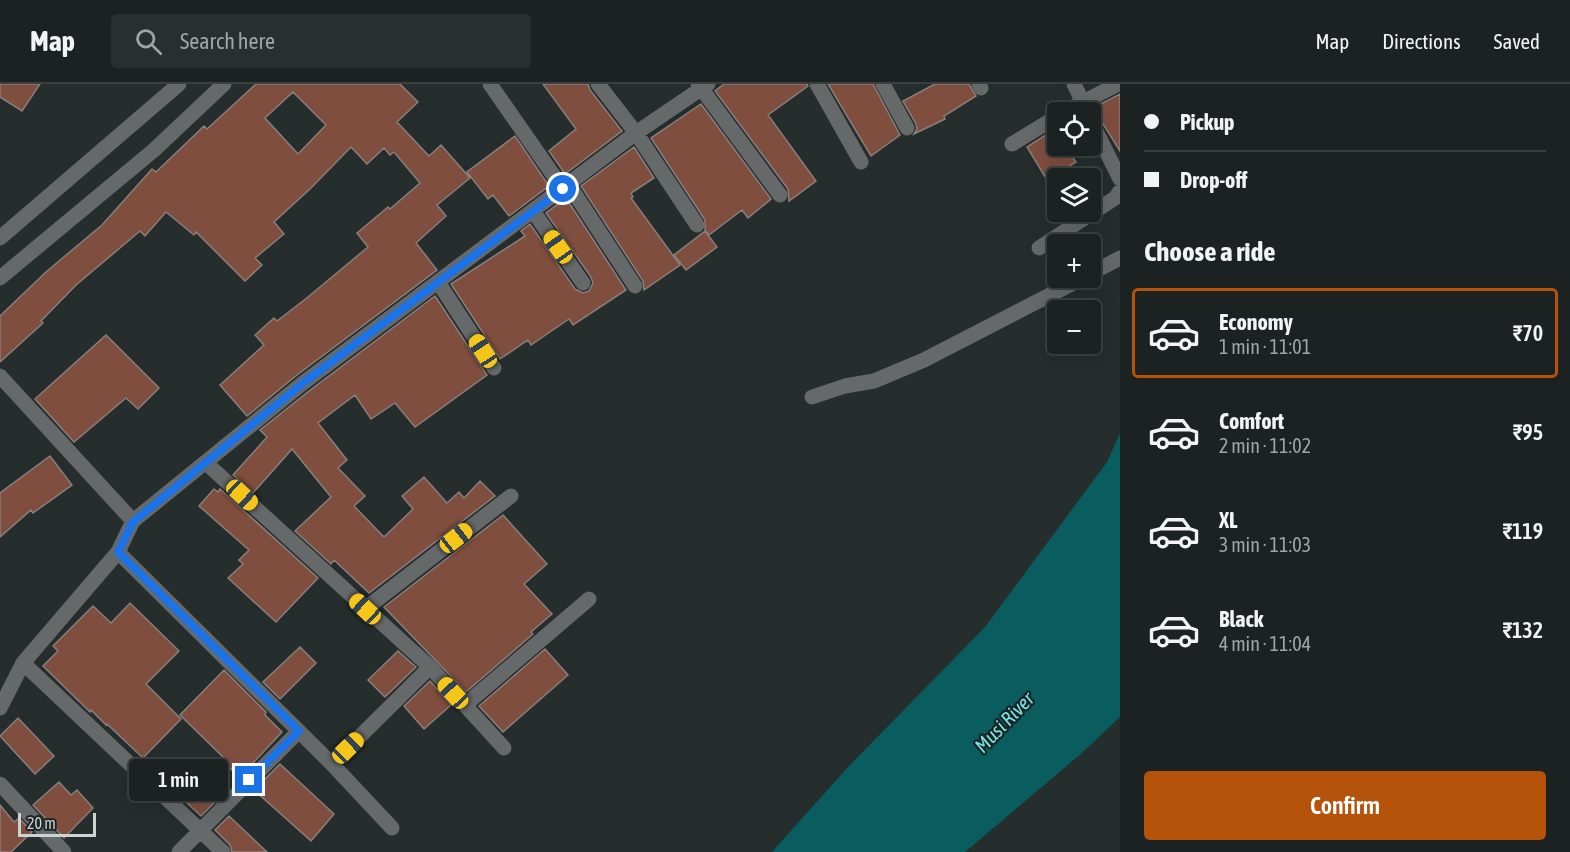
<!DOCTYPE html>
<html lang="en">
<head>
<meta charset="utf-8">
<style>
	:root { --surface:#1c2222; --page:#292f2f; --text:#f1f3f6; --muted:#a0a4a5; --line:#3a3f40; --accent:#b45309 }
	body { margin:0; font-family:"Asap Condensed",sans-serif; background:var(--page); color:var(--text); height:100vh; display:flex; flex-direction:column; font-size:22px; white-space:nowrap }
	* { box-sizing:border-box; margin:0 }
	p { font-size:20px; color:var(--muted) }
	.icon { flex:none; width:33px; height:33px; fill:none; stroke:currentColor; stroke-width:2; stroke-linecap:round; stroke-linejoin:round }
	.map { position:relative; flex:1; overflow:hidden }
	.details { display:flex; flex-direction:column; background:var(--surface); width:450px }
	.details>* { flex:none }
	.guide { display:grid; align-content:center; height:132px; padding:0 24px; background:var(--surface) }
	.fabs { position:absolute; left:1047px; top:18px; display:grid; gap:12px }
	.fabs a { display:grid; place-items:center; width:54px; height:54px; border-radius:6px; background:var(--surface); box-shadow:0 6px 24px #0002,0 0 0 2px var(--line); font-size:30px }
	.scale { position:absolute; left:18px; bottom:15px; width:78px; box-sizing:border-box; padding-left:6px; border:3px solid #cdd3d2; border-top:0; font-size:16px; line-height:21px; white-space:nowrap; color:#cdd3d2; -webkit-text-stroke:4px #1b2323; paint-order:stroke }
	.end { position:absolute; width:27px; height:27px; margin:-14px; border:8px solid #1a73e8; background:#fff; box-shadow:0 0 0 3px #fff }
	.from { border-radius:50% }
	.bubble { position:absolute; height:42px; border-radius:6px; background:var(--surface); box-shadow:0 6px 24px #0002,0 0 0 2px var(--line); font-size:20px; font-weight:600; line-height:42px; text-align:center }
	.car { position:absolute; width:18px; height:36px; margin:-18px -9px; border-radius:8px; box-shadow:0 0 4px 2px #0007; background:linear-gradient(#f5c518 24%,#345 0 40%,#f5c518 0 76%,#345 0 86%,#f5c518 0) }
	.guide b { display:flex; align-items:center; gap:21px; height:57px; font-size:22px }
	.guide b+b { border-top:2px solid var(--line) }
	.guide i { width:15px; height:15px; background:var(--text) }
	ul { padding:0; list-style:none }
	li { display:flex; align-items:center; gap:18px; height:90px; margin:0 12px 9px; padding:0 12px; border:3px solid transparent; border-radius:6px }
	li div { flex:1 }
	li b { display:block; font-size:22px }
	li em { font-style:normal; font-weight:600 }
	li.current { border-color:var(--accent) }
	li>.icon { width:54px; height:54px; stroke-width:1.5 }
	h2 { padding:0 24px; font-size:27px; line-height:72px }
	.button { display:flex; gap:12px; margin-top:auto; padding:12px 24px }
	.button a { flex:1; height:69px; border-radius:6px; background:var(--accent); color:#fff; font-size:24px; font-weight:600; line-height:69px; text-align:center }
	header { display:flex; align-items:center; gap:36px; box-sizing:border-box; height:84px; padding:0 30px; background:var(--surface); border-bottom:2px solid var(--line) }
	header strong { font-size:28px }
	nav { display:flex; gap:33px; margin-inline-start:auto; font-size:21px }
	.search { width:420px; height:54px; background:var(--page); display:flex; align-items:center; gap:15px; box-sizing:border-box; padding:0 21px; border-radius:6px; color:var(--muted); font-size:22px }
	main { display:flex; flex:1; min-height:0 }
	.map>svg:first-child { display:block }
</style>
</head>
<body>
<header>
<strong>Map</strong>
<div class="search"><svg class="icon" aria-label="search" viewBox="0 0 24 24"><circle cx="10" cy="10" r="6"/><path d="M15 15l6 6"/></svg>Search here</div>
<nav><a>Map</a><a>Directions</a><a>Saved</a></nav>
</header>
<main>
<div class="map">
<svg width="1120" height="768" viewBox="0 0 1120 768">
	<rect width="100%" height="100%" fill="#252d2d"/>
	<!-- water -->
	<path fill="#0a5d5e" d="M1120,349V633L1082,669L965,768H772L848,683L985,543L1107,378Z"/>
	<!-- building -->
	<path fill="#7f4e3f" stroke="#887f7d" stroke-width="1.5" fill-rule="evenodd" d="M0,0H40L22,27L0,13Z
		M256,0H400L418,18L397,38L429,72L441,61L470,94L437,121L446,132L416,159L437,186L297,291L247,332L220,301L264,261L255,251L274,234L277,237L308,213L368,163L357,149L388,123L390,125L420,99L394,68L390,71L384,64L367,80L351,63L311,104L274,138L284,150L255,174L262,181L245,197L196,148L194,151L166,128L145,152L140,147L76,201L41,237L43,239L0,278V232L46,188L102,141L152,85L156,88L204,42L207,45ZM293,8L326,41L298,70L265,34Z
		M543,0H588L590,6L622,47L565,90L549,67L576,45Z
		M724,0H807L808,2L768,31L816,97L789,117L788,105L715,7Z
		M828,0H873L900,51L871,72Z
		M935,0H969L976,12L944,32L945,35L914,50L917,45L916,40L903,17Z
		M1120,10V67L1095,27V23Z
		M701,20L771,115L748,134L742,126L709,151L705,146V136L651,54Z
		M1055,45L1058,49V62H1065L1076,78L1047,96L1027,63Z
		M515,52L549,102L509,132L493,111L488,115L467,88Z
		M634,63L654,94L631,109L633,113L631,114L680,181L644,206L643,197L581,102Z
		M566,114L626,206L573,241L569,235L531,261L528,256L500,275L451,200L525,152L521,147L530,140L575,205L583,209L589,207L593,199L591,193L546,129Z
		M705,147L717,163L686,186L674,171Z
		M435,212L487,291L415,343L395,319L371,335L355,311L318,339L347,376L338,384L365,412L354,422L384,453L413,425L402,412L424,393L447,419L459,408L464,414L480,397L495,412L369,509L334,476L331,480L295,447L331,413L292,365L253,409L233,391L267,353L260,346L309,307Z
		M106,251L159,304L138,325L126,314L74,358L35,315Z
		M50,372L72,401L33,429L31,426L0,453V409Z
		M214,405L218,408L220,405L318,494L276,538L228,494L243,480L239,476L249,466L199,422Z
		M503,431L547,480L524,500L552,530L531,548L533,550L466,608L384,523Z
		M130,519L179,567L146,600L181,635L143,674L107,640L106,641L91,626L90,628L43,582L58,567L53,562L93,522L111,539Z
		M300,563L316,579L280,615L263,598Z
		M545,565L568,591L503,648L479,622Z
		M398,567L416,583L385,613L368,596Z
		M224,586L266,628L265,631L282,648L240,693L224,679L227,677L180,631Z
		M430,597L451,621L424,645L404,622Z
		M18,634L54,672L35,690L0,652Z
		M280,680L334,730L311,757L254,706Z
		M59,698L71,711L77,706L93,724L64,754L33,721Z
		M200,704L215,718L201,732L186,718Z
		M0,721L14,738L19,734L32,748L11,768H0Z
		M229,732L267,768H232L230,761L215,746Z"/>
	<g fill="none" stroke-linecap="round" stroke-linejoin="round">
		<!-- minor -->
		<path stroke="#656969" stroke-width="15" d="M490,0L563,105
			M598,0L636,49L697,141
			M698,0L780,111
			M817,0L861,78
			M883,0L907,44
			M979,0L981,4
			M1074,0L1086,25
			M1064,28L1118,0
			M1090,35L1120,95
			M1012,60L1058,32
			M569,101L635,202
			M533,127L583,199
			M0,154L179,0
			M1039,164L1115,114L1120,107
			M1090,190L1120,174
			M0,194L154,66L224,0
			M438,198L494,284
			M0,292L133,437
			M812,313L845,302L874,297L924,276L1083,194
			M206,379L430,583L504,664
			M118,468L332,680L392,744
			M365,525L511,412
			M23,579L223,768
			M465,621L589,515
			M0,624L23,579L118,468L133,437L303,299L636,49L708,0
			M332,680L430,583
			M0,700L64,768
			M179,768L299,647"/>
	</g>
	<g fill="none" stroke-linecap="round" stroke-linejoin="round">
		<!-- route -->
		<path stroke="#1a73e8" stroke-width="8" d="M249,696L299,647L118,468L133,438L303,299L563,105"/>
	</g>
	<g text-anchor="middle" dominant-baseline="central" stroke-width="4.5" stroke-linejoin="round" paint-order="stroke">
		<!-- water labels -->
		<g font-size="20" font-style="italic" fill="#77e5e6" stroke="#1b2323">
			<text transform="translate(1004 638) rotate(-46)">Musi River</text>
		</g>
	</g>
</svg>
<div class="fabs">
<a><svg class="icon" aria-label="locate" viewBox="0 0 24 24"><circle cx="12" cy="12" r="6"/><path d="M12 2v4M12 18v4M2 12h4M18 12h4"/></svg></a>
<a><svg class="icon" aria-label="layers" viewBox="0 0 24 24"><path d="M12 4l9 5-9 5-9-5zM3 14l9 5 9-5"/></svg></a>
<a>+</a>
<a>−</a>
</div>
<div class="scale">20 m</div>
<i class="end from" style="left:563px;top:105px"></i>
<i class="end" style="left:249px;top:696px"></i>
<div class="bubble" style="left:129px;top:675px;width:99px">1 min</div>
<i class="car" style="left:558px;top:163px;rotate:325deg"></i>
<i class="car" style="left:483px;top:267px;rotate:327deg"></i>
<i class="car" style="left:242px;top:411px;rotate:133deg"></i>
<i class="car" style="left:456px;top:454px;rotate:52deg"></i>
<i class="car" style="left:365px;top:525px;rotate:313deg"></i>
<i class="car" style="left:453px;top:609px;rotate:317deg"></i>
<i class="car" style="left:348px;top:664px;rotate:46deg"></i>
</div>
<section class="details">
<div class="guide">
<b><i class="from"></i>Pickup</b>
<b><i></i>Drop-off</b>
</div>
<h2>Choose a ride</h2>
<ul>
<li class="current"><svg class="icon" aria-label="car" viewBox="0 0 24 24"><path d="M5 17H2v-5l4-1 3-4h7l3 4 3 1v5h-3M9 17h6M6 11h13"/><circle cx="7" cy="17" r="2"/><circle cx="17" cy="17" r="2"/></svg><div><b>Economy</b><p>1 min · 11:01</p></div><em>₹70</em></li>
<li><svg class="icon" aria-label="car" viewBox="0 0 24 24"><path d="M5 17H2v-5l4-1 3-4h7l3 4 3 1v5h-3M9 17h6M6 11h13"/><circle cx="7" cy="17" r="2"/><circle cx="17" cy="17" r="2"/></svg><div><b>Comfort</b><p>2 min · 11:02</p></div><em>₹95</em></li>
<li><svg class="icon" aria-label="car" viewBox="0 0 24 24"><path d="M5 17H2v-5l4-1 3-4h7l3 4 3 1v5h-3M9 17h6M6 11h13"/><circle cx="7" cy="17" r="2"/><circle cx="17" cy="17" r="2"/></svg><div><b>XL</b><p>3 min · 11:03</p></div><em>₹119</em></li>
<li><svg class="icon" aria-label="car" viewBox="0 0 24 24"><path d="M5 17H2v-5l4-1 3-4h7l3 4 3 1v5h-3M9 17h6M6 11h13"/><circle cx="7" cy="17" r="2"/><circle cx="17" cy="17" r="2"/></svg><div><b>Black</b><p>4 min · 11:04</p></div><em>₹132</em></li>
</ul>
<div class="button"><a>Confirm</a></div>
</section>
</main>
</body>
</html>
